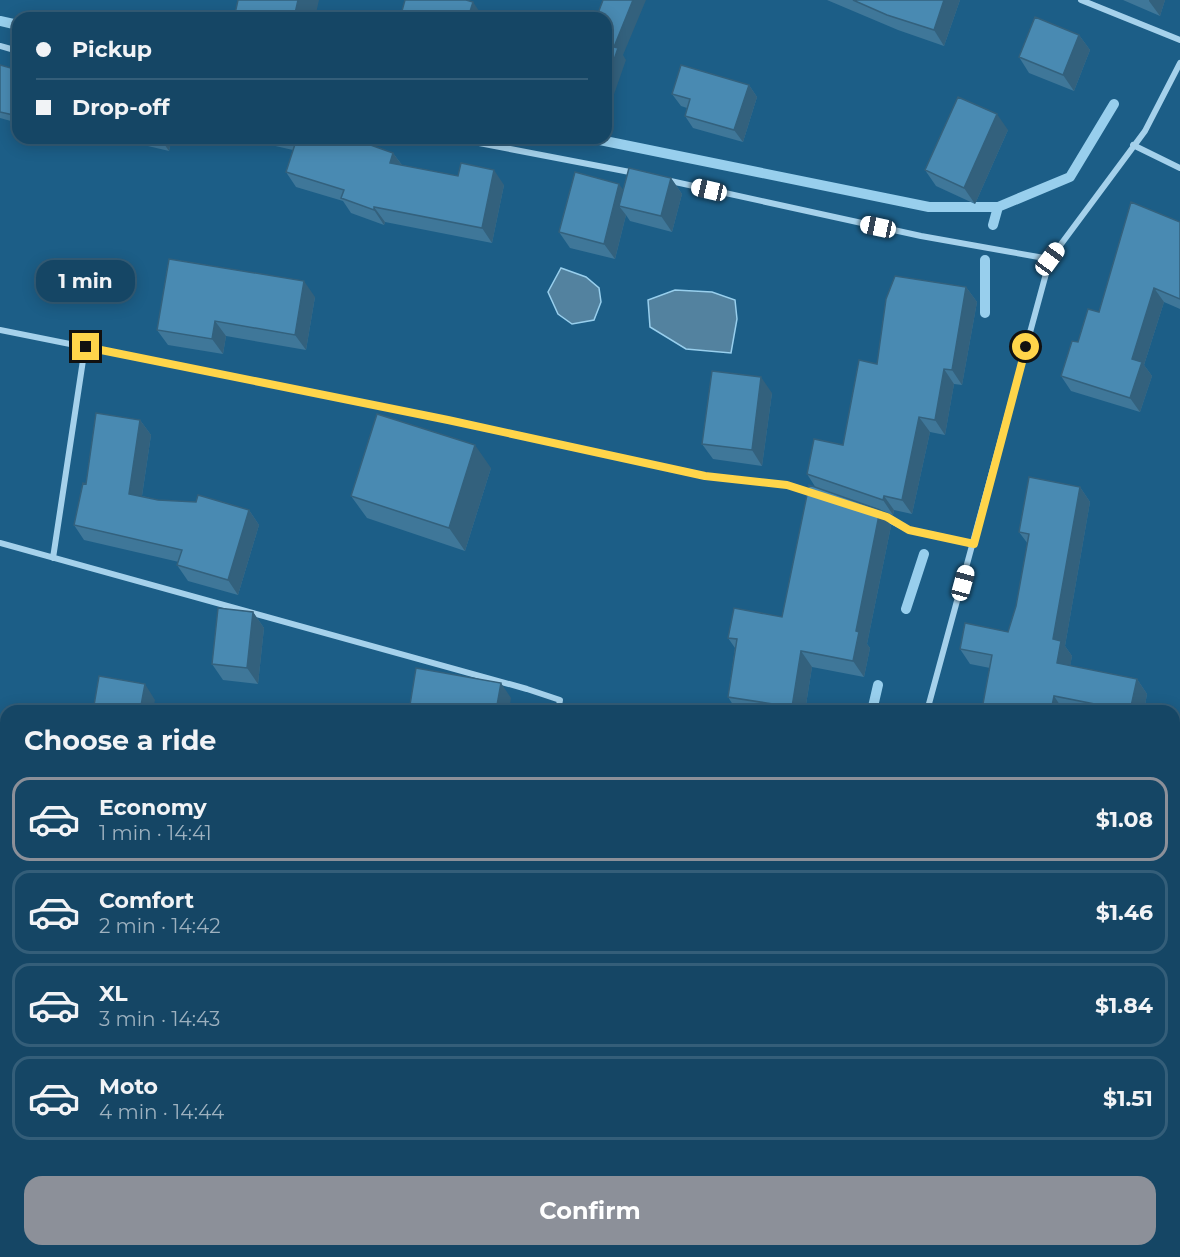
<!DOCTYPE html>
<html lang="en">
<head>
<meta charset="utf-8">
<style>
	:root { --surface:#154665; --page:#22506e; --text:#f1f3f6; --muted:#9db1bf; --line:#345e79; --accent:#8c9099 }
	body { margin:0; font-family:Montserrat,sans-serif; background:var(--page); color:var(--text); height:100vh; display:flex; flex-direction:column; font-size:22px; white-space:nowrap }
	* { box-sizing:border-box; margin:0 }
	p { font-size:20px; color:var(--muted) }
	.icon { flex:none; width:33px; height:33px; fill:none; stroke:currentColor; stroke-width:2; stroke-linecap:round; stroke-linejoin:round }
	.map { position:relative; flex:1; overflow:hidden }
	.sheet { position:absolute; left:0px; top:705px; width:1180px; height:552px; display:flex; flex-direction:column; background:var(--surface); border-radius:18px 18px 0 0; box-shadow:0 3px 15px #0003,0 0 0 2px var(--line) }
	.sheet>* { flex:none }
	.hud { position:absolute; left:12px; top:12px; width:600px; height:132px; border-radius:18px; box-shadow:0 3px 15px #0003,0 0 0 2px var(--line); display:grid; align-content:center; height:132px; padding:0 24px; background:var(--surface) }
	.end { position:absolute; width:27px; height:27px; margin:-14px; border:8px solid #ffd54a; background:#111; box-shadow:0 0 0 3px #111 }
	.from { border-radius:50% }
	.bubble { position:absolute; height:42px; border-radius:18px; background:var(--surface); box-shadow:0 3px 15px #0003,0 0 0 2px var(--line); font-size:20px; font-weight:700; line-height:42px; text-align:center }
	.car { position:absolute; width:18px; height:36px; margin:-18px -9px; border-radius:8px; box-shadow:0 0 4px 2px #0007; background:linear-gradient(#fff 24%,#345 0 40%,#fff 0 76%,#345 0 86%,#fff 0) }
	.hud b { display:flex; align-items:center; gap:21px; height:57px; font-size:22px }
	.hud b+b { border-top:2px solid var(--line) }
	.hud i { width:15px; height:15px; background:var(--text) }
	ul { padding:0; list-style:none }
	li { display:flex; align-items:center; gap:18px; height:84px; margin:0 12px 9px; padding:0 12px; border:3px solid var(--line); border-radius:18px }
	li div { flex:1 }
	li b { display:block; font-size:22px }
	li em { font-style:normal; font-weight:700 }
	li.active { border-color:var(--accent) }
	li>.icon { width:54px; height:54px; stroke-width:1.5 }
	h2 { padding:0 24px; font-size:27px; line-height:72px }
	.primary-button { display:flex; gap:12px; margin-top:auto; padding:12px 24px }
	.primary-button a { flex:1; height:69px; border-radius:18px; background:var(--accent); color:#fff; font-size:24px; font-weight:700; line-height:69px; text-align:center }
	.map>svg:first-child { display:block }
</style>
</head>
<body>
<div class="map">
<svg width="1180" height="1257" viewBox="0 0 1180 1257">
	<rect width="100%" height="100%" fill="#1c5e87"/>
	<!-- water -->
	<path fill="#53829f" stroke="#98cfed" stroke-width="1.5" d="M561,268L586,277L599,288L601,302L594,320L572,324L558,314L548,292Z
		M675,290L712,292L735,300L737,319L731,353L686,349L650,327L648,300Z"/>
	<g fill="none" stroke-linecap="round" stroke-linejoin="round">
		<!-- stream -->
		<path stroke="#98cfed" stroke-width="10" d="M0,21L18,25
			M590,138L929,207H998L1070,177L1114,104
			M993,225L998,207
			M985,313V260
			M906,609L924,554
			M872,711L878,685
			M733,1257L735,1251"/>
		<!-- minor -->
		<path stroke="#a5d1eb" stroke-width="6" d="M1081,0L1180,40
			M0,46L18,51
			M453,138L635,173
			M1133,145L1180,168
			M666,180L921,236L1050,259
			M0,330L448,420L705,476L787,485L814,494
			M878,514L909,530L974,544
			M0,543L527,689L560,700L558,711
			M53,558L85,347
			M927,711L1050,259L1145,131L1180,63
			M0,746L6,748
			M1174,860L1180,841
			M0,887L6,888
			M0,992L6,993
			M796,1251L798,1257
			M1067,1257L1068,1251"/>
	</g>
	<!-- wall -->
	<path fill="#3f7799" d="M827,0H960L944,46L898,30Z
		M1123,0H1165L1160,16Z
		M1079,35L1090,50L1074,91L1029,73L1019,57Z
		M0,65L18,70V123L0,118Z
		M749,85L757,97L743,142L693,128L685,116L687,108L681,106L672,94Z
		M1008,130L975,204L936,186L925,170Z
		M128,138H172L169,151L131,142Z
		M266,138H359L361,142L393,153L402,165L504,185L492,243L385,222L384,225L351,213L343,201L296,187L286,172L293,150L271,145Z
		M671,178L682,194L672,232L630,221L626,215L615,259L570,248L559,232L623,189Z
		M1180,222V309L1164,302L1144,365L1152,376L1140,412L1071,391L1061,376L1078,342L1099,312Z
		M966,287L977,302L962,385L954,384L945,435L930,432L912,514L894,510L893,515L881,510L891,526L867,644L870,648L864,677L812,667L805,711H737L728,697L735,648L728,638L782,617L816,488L807,474L843,445L877,364Z
		M315,297L306,350L226,336L223,354L168,345L157,330Z
		M772,393L762,466L713,459L702,444Z
		M140,420L151,435L142,496L158,500L249,510L259,525L238,595L188,581L177,565L179,562L84,540L74,525L86,484Z
		M491,468L465,551L367,518L351,496Z
		M1080,487L1090,502L1065,646L1072,656L1070,666L1137,679L1147,694L1144,711H956L982,709L990,668L970,664L960,649L1008,632L1016,606L1028,544L1019,532Z
		M253,612L264,628L258,684L223,680L212,664Z
		M1174,1156H1180V1247H1174Z"/>
	<!-- shaded-wall -->
	<path fill="#33617d" d="M298,0H319L315,18H294Z
		M633,0H646L623,55L626,60L606,117V83L614,47Z
		M944,0H960L944,46L934,30Z
		M1149,0H1165L1160,16L1149,1Z
		M473,2L484,18H468Z
		M1079,35L1090,50L1074,91L1063,75Z
		M749,85L757,97L743,142L734,130Z
		M997,114L1008,130L975,204L964,188Z
		M160,138H172L169,151Z
		M351,138H359L364,145Z
		M393,153L404,168L390,163Z
		M494,170L504,185L492,243L482,228Z
		M671,178L682,194L672,232L661,216Z
		M619,184L630,199L619,206L626,215L615,259L604,244Z
		M374,207L385,222L384,225L374,210Z
		M304,281L315,297L306,350L295,335Z
		M966,287L977,302L962,385L952,370Z
		M1154,288L1164,302L1144,365L1152,376L1140,412L1130,398L1132,359Z
		M215,321L226,336L223,354L212,339Z
		M944,369L954,384L945,435L935,420Z
		M761,377L772,393L762,466L752,450Z
		M919,417L930,432L912,514L902,500Z
		M140,420L151,435L140,509L129,494Z
		M475,445L491,468L465,551L449,528Z
		M1080,487L1090,502L1065,646L1072,656L1068,678L1057,663L1053,639Z
		M884,496L894,510L893,515L883,500Z
		M249,510L259,525L238,595L228,580Z
		M880,510L891,526L867,644L870,648L864,677L853,661L856,631Z
		M253,612L264,628L258,684L247,668Z
		M801,651L812,667L805,711H795L792,707Z
		M1137,679L1147,694L1144,711H1130Z
		M501,683L511,698L509,711H496Z
		M145,684L155,700L153,711H140Z
		M1054,696L1064,711H1051Z"/>
	<!-- building -->
	<path fill="#498ab2" stroke="#33617d" stroke-width="1.5" d="M238,0H298L294,18H234Z
		M405,0H466L473,2L468,18H400Z
		M603,0H633L614,47L618,48L606,83V18H582L583,14L597,16Z
		M853,0H944L934,30L887,15Z
		M1035,17L1079,35L1063,75L1019,57Z
		M0,65L18,70V116L0,112Z
		M681,65L749,85L734,130L685,116L690,99L672,94Z
		M958,97L997,114L964,188L925,170Z
		M297,138H351L393,153L390,163L458,176L461,163L494,170L482,228L374,207V210L341,198L344,190L286,172Z
		M629,168L671,178L661,216L619,206Z
		M575,172L619,184L604,244L559,232Z
		M1131,202L1180,222V299L1154,288L1132,359L1142,362L1130,398L1061,376L1072,341L1078,342L1088,309L1099,312Z
		M169,259L304,281L295,335L215,321L212,339L157,330Z
		M895,276L966,287L952,370L944,369L935,420L919,417L902,500L884,496L883,500L807,474L814,439L843,445L859,360L877,364L886,299Z
		M712,371L761,377L752,450L702,444Z
		M96,413L140,420L129,494L158,500L196,502L198,495L249,510L228,580L177,565L182,550L74,525L83,483L86,484Z
		M377,414L475,445L449,528L351,496Z
		M1029,477L1080,487L1053,639L1061,641L1057,663L1137,679L1130,711L1054,696L1051,711H991L982,709L992,655L960,649L965,623L1008,632L1016,606L1029,534L1019,532Z
		M809,485L880,510L856,631L859,632L853,661L801,651L792,707L728,697L737,639L728,638L734,608L782,617Z
		M218,608L253,612L247,668L212,664Z
		M416,668L501,683L496,711H409Z
		M99,676L145,684L140,711H93Z
		M958,705L991,711H956Z
		M1174,1156H1180V1230H1174Z"/>
	<g fill="none" stroke-linecap="round" stroke-linejoin="round">
		<!-- route -->
		<path stroke="#ffd54a" stroke-width="8" d="M86,347L448,420L705,476L787,485L887,517L909,530L974,544L1026,347"/>
	</g>
</svg>
<i class="end from" style="left:1026px;top:347px"></i>
<i class="end" style="left:86px;top:347px"></i>
<div class="bubble" style="left:36px;top:260px;width:99px">1 min</div>
<i class="car" style="left:709px;top:190px;rotate:283deg"></i>
<i class="car" style="left:878px;top:227px;rotate:282deg"></i>
<i class="car" style="left:1050px;top:259px;rotate:36deg"></i>
<i class="car" style="left:963px;top:583px;rotate:15deg"></i>
<div class="hud">
<b><i class="from"></i>Pickup</b>
<b><i></i>Drop-off</b>
</div>
<section class="sheet">
<h2>Choose a ride</h2>
<ul>
<li class="active"><svg class="icon" aria-label="car" viewBox="0 0 24 24"><path d="M5 17H2v-5l4-1 3-4h7l3 4 3 1v5h-3M9 17h6M6 11h13"/><circle cx="7" cy="17" r="2"/><circle cx="17" cy="17" r="2"/></svg><div><b>Economy</b><p>1 min · 14:41</p></div><em>$1.08</em></li>
<li><svg class="icon" aria-label="car" viewBox="0 0 24 24"><path d="M5 17H2v-5l4-1 3-4h7l3 4 3 1v5h-3M9 17h6M6 11h13"/><circle cx="7" cy="17" r="2"/><circle cx="17" cy="17" r="2"/></svg><div><b>Comfort</b><p>2 min · 14:42</p></div><em>$1.46</em></li>
<li><svg class="icon" aria-label="car" viewBox="0 0 24 24"><path d="M5 17H2v-5l4-1 3-4h7l3 4 3 1v5h-3M9 17h6M6 11h13"/><circle cx="7" cy="17" r="2"/><circle cx="17" cy="17" r="2"/></svg><div><b>XL</b><p>3 min · 14:43</p></div><em>$1.84</em></li>
<li><svg class="icon" aria-label="car" viewBox="0 0 24 24"><path d="M5 17H2v-5l4-1 3-4h7l3 4 3 1v5h-3M9 17h6M6 11h13"/><circle cx="7" cy="17" r="2"/><circle cx="17" cy="17" r="2"/></svg><div><b>Moto</b><p>4 min · 14:44</p></div><em>$1.51</em></li>
</ul>
<div class="primary-button"><a>Confirm</a></div>
</section>
</div>
</body>
</html>
